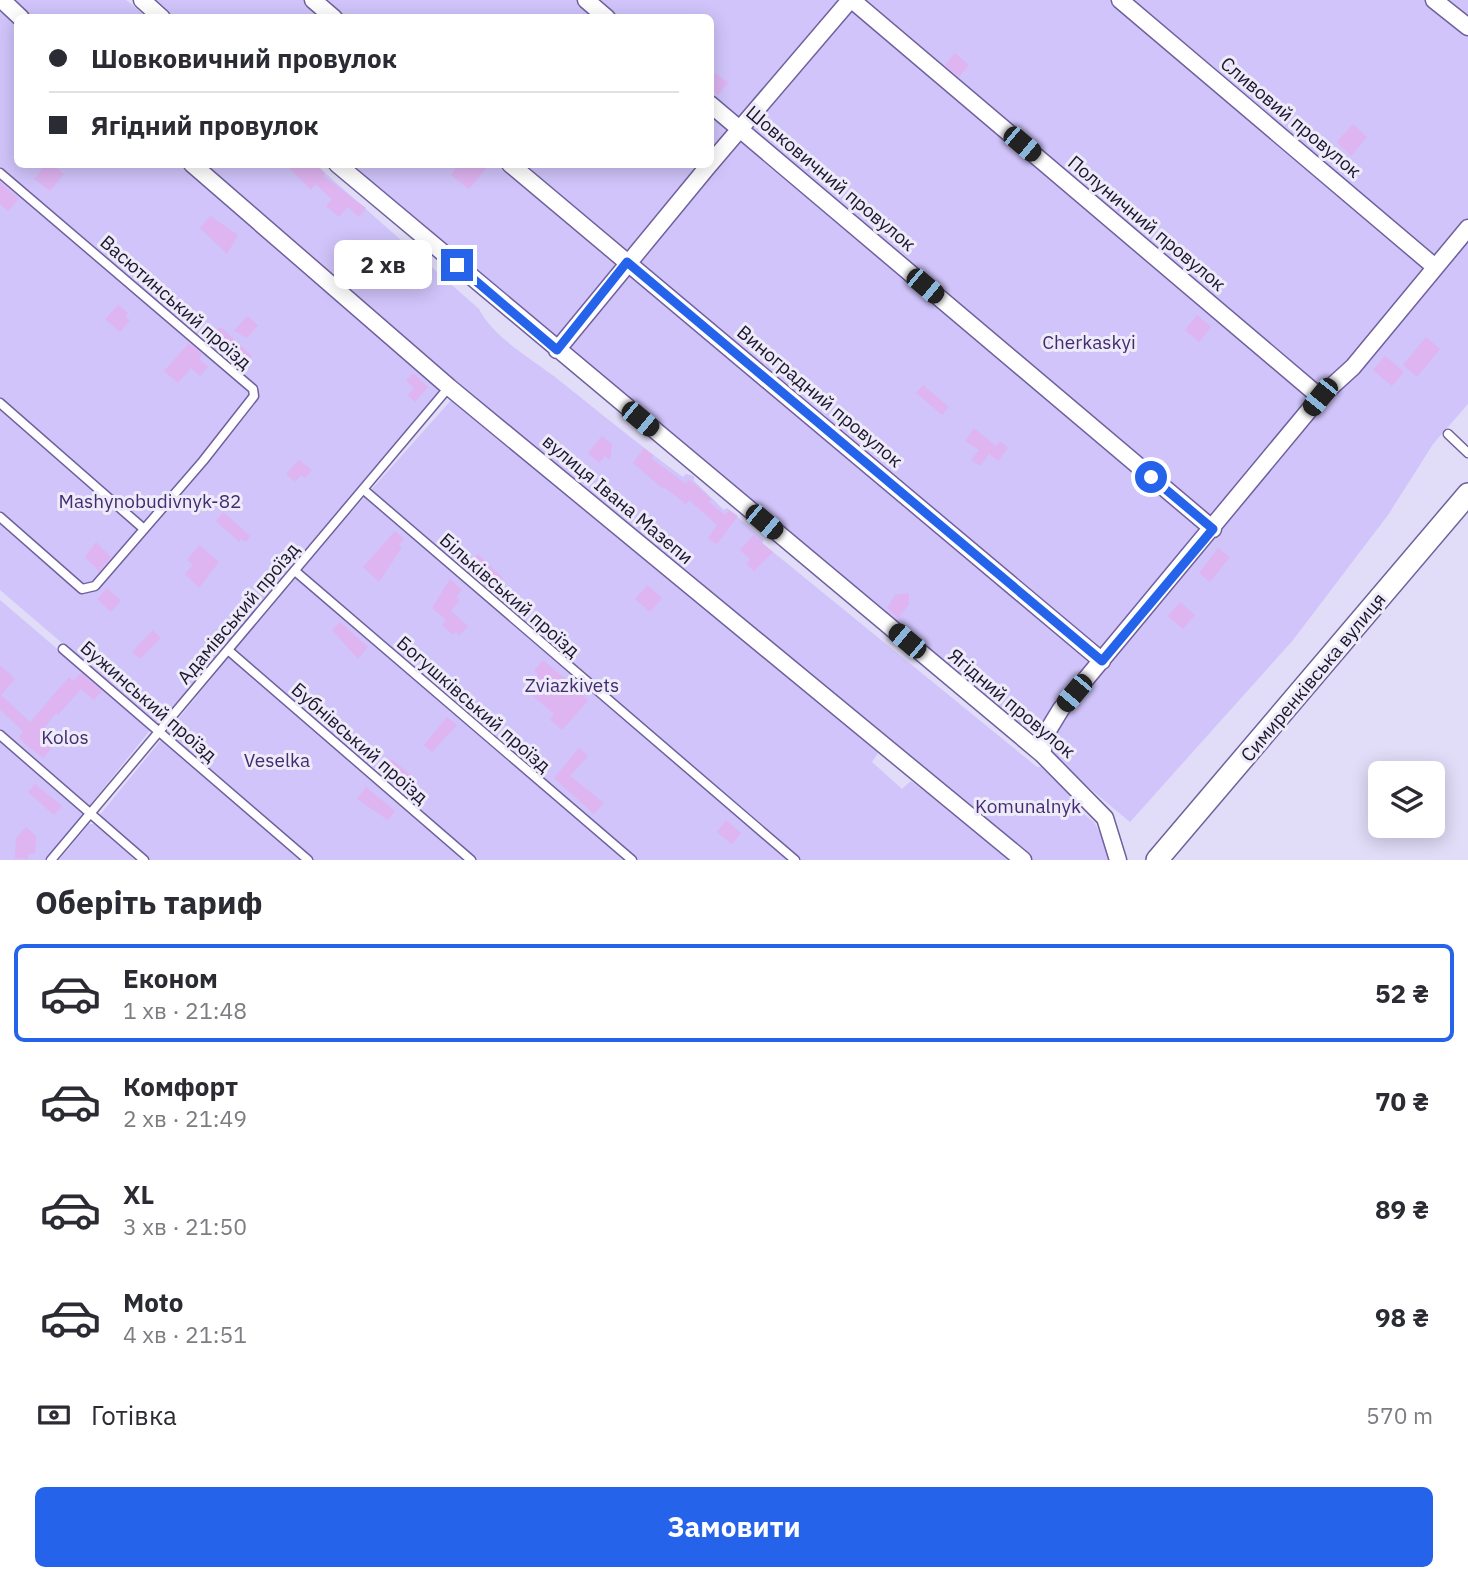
<!DOCTYPE html>
<html lang="uk">
<head>
<meta charset="utf-8">
<style>
	:root { --surface:#fff; --page:#f7f7f7; --text:#2b2b33; --muted:#7c7c81; --line:#e1e1e2; --accent:#2563eb }
	body { margin:0; font-family:"IBM Plex Sans",sans-serif; background:var(--page); color:var(--text); height:100vh; display:flex; flex-direction:column; font-size:26px; white-space:nowrap }
	* { box-sizing:border-box; margin:0 }
	p { font-size:23px; color:var(--muted) }
	.icon { flex:none; width:38px; height:38px; fill:none; stroke:currentColor; stroke-width:2; stroke-linecap:round; stroke-linejoin:round }
	.map { position:relative; height:860px; overflow:hidden }
	.panel { display:flex; flex-direction:column; background:var(--surface); flex:1 }
	.panel>* { flex:none }
	.banner { position:absolute; left:14px; top:14px; width:700px; height:154px; border-radius:10px; box-shadow:0 4px 18px #0003; display:grid; align-content:center; height:154px; padding:0 35px; background:var(--surface) }
	.tools { position:absolute; left:1368px; top:761px; display:grid; gap:14px }
	.tools a { display:grid; place-items:center; width:77px; height:77px; border-radius:10px; background:var(--surface); box-shadow:0 4px 18px #0003; font-size:35px }
	.end { position:absolute; width:32px; height:32px; margin:-16px; border:9px solid #2563eb; background:#fff; box-shadow:0 0 0 4px #fff }
	.from { border-radius:50% }
	.bubble { position:absolute; height:49px; border-radius:10px; background:var(--surface); box-shadow:0 4px 18px #0003; font-size:23px; font-weight:700; line-height:49px; text-align:center }
	.car { position:absolute; width:21px; height:42px; margin:-21px -10px; border-radius:9px; box-shadow:0 0 5px 2px #0007; background:linear-gradient(#222 24%,#8ab4d8 0 40%,#222 0 76%,#8ab4d8 0 86%,#222 0) }
	.banner b { display:flex; align-items:center; gap:24px; height:66px; font-size:26px }
	.banner b+b { border-top:2px solid var(--line) }
	.banner i { width:18px; height:18px; background:var(--text) }
	ul { padding:0; list-style:none }
	li { display:flex; align-items:center; gap:21px; height:98px; margin:0 14px 10px; padding:0 21px; border:4px solid transparent; border-radius:10px }
	li div { flex:1 }
	li b { display:block; font-size:26px }
	li em { font-style:normal; font-weight:700 }
	li.current { border-color:var(--accent) }
	li>.icon { width:63px; height:63px; stroke-width:1.5 }
	h2 { padding:0 35px; font-size:32px; line-height:84px }
	.pay { display:flex; align-items:center; gap:18px; height:77px; padding:0 35px; font-size:26px }
	.pay p { margin-inline-start:auto }
	.cta { display:flex; gap:14px; margin-top:auto; padding:14px 35px }
	.cta a { flex:1; height:80px; border-radius:10px; background:var(--accent); color:#fff; font-size:28px; font-weight:700; line-height:80px; text-align:center }
	.map>svg:first-child { display:block }
</style>
</head>
<body>
<div class="map">
<svg width="1468" height="860" viewBox="0 0 1468 860">
	<rect width="100%" height="100%" fill="#e1dcf7"/>
	<!-- green -->
	<path fill="#d0c4fa" d="M13,0H126L147,17H33Z
		M152,0H1468V404L1433,444L1388,515L1293,640L1130,822L346,165L710,164V18H172Z
		M0,9L17,24L18,164L181,165L438,385V393L158,725L0,590V178L255,393L260,388L0,168Z
		M203,165H316L479,309C493,337 530,358 555,377C598,411 639,445 683,477L686,474L694,476V481L724,510L727,508L764,540L762,543L1037,767H1045L1066,786L1072,805L1094,822L1107,847L1109,860H1033L525,439Z
		M454,397L820,701L878,753L872,762L902,789L911,781L1015,860H149L99,816L304,565Z
		M0,600L151,729L46,860H0Z
		M89,824H96L138,860H59Z"/>
	<!-- building -->
	<path fill="#deb4f1" d="M955,53L969,65L959,77L945,65Z
		M710,69L728,83L718,95L710,89Z
		M1353,124L1367,137L1351,156L1337,142Z
		M46,164H52L64,174L50,191L34,179Z
		M285,164H316L325,173L323,176L366,208L359,217L348,207L339,217L326,206L332,199L315,184L311,190Z
		M459,164H490L469,189L451,175Z
		M0,182L19,199L8,211L0,204Z
		M210,216L238,235L227,254L200,228Z
		M118,305L128,313L125,317L130,320L120,332L105,319Z
		M1197,315L1211,327L1199,342L1185,330Z
		M247,316L258,325L247,338L234,331Z
		M221,327L252,356L244,365H240L208,336Z
		M1426,337L1440,349L1417,377L1403,365Z
		M189,343L202,354L199,359L208,367L200,376L191,368L178,383L164,371Z
		M1385,356L1404,372L1392,386L1373,370Z
		M413,373L428,387L415,402L408,395L414,388L406,381Z
		M923,385L949,407L942,415L916,393Z
		M974,428L996,446L1000,441L1008,448L998,461L989,454L980,466L971,460L979,450L965,441Z
		M602,436L612,444L610,460L605,456L599,463L588,453Z
		M644,448L653,455L652,459L686,484L689,480L698,487L711,499L709,502L725,515L729,510L738,516L717,544L708,538L717,525L689,500L686,504L664,487L663,489L633,463Z
		M299,460L312,470L305,478L301,475L295,482L286,474Z
		M223,512L250,536L246,542L241,539L239,542L216,521Z
		M395,531L404,539L399,545L402,547L379,582L363,567Z
		M753,535L773,552L754,571L746,564L750,559L740,550Z
		M96,542L111,557L99,571L85,557Z
		M199,545L219,562L199,588L185,574L193,565L187,560Z
		M1218,548L1230,557L1210,582L1199,573Z
		M478,554L503,578L497,584L471,562Z
		M450,579L462,590L456,597L460,600L451,611L468,626L459,636L456,632L453,635L442,625L446,620L432,608Z
		M647,585L662,598L650,612L635,599Z
		M107,588L121,601L111,612L97,599Z
		M909,593V604L898,618L887,608L895,595Z
		M1180,602L1195,615L1183,629L1168,616Z
		M340,622L368,647L358,659L332,630Z
		M153,630L161,638L140,659L132,652Z
		M543,660L575,687L578,683L587,690L583,695L588,701L562,730L550,720L554,714L525,689L538,674L534,671Z
		M0,665L15,679L1,695L30,722L69,677L73,681L81,673L102,691L94,700L81,689L58,715L56,713L39,735L53,746L43,758L25,744L19,737L23,731L0,710Z
		M447,717L457,725L432,752L424,745Z
		M579,748L588,756L570,776L604,803L594,814L554,778Z
		M392,759L416,780L407,789L385,768Z
		M35,784L62,806L54,815L28,792Z
		M366,787L395,811L388,820L357,799Z
		M726,820L741,833L732,844L717,832Z
		M26,827L36,836L35,854H28V859L15,858L16,838Z"/>
	<g fill="none" stroke-linecap="round" stroke-linejoin="round">
		<!-- lane casing -->
		<g stroke="#70609d" stroke-width="11">
			<path id="lane" d="M0,173L253,389L254,396L203,461L95,586L82,589L0,517
				M0,403L144,529
				M1448,434L1468,453
				M364,490L795,860
				M295,571L632,860
				M63,649L308,860
				M228,650L471,860
				M0,735L144,860
				M51,860L449,387"/>
		</g>
		<!-- street casing -->
		<g stroke="#70609d" stroke-width="19">
			<path id="street" d="M2,0L21,18
				M142,0L162,18
				M313,0L334,18
				M586,0L607,18
				M852,0L1320,397
				M1120,0L1435,267
				M1434,0L1468,27
				M710,104L1213,529
				M192,164L449,387L1023,860
				M337,164L1042,754L1105,818L1118,860
				M510,164L1102,661
				M710,164L850,0
				M557,350L710,164
				M1042,754L1047,732L1061,709L1320,397L1353,367L1468,228"/>
		</g>
		<!-- secondary casing -->
		<g stroke="#70609d" stroke-width="24">
			<path id="secondary" d="M1157,860L1468,494"/>
		</g>
		<!-- lane -->
		<use href="#lane" stroke="#fff" stroke-width="8"/>
		<!-- street -->
		<use href="#street" stroke="#fff" stroke-width="16"/>
		<!-- secondary -->
		<use href="#secondary" stroke="#fff" stroke-width="21"/>
	</g>
	<g fill="none" stroke-linecap="round" stroke-linejoin="round">
		<!-- route -->
		<path stroke="#2563eb" stroke-width="9" d="M457,265L557,350L627,262L1102,661L1213,529L1151,477"/>
	</g>
	<g text-anchor="middle" dominant-baseline="central" stroke-width="6" stroke-linejoin="round" paint-order="stroke">
		<!-- street labels -->
		<g font-size="19" fill="#1c152e" stroke="#eeebf9">
			<text transform="translate(1291 117) rotate(40)">Сливовий провулок</text>
			<text transform="translate(831 178) rotate(40)">Шовковичний провулок</text>
			<text transform="translate(1147 223) rotate(40)">Полуничний провулок</text>
			<text transform="translate(176 302) rotate(41)">Васютинський проїзд</text>
			<text transform="translate(820 396) rotate(40)">Виноградний провулок</text>
			<text transform="translate(618 499) rotate(40)">вулиця Івана Мазепи</text>
			<text transform="translate(510 595) rotate(41)">Більківський проїзд</text>
			<text transform="translate(238 613) rotate(-50)">Адамівський проїзд</text>
			<text transform="translate(1313 677) rotate(-50)">Симиренківська вулиця</text>
			<text transform="translate(149 701) rotate(41)">Бужинський проїзд</text>
			<text transform="translate(1012 703) rotate(40)">Ягідний провулок</text>
			<text transform="translate(474 704) rotate(41)">Богушківський проїзд</text>
			<text transform="translate(360 743) rotate(41)">Бубнівський проїзд</text>
		</g>
		<!-- park labels -->
		<g font-size="19" fill="#432c72" stroke="#eeebf9">
			<text x="1089" y="342">Cherkaskyi</text>
			<text x="150" y="501">Mashynobudivnyk-82</text>
			<text x="572" y="685">Zviazkivets</text>
			<text x="65" y="737">Kolos</text>
			<text x="277" y="760">Veselka</text>
			<text x="1028" y="806">Komunalnyk</text>
		</g>
	</g>
</svg>
<div class="tools">
<a><svg class="icon" aria-label="layers" viewBox="0 0 24 24"><path d="M12 4l9 5-9 5-9-5zM3 14l9 5 9-5"/></svg></a>
</div>
<i class="end from" style="left:1151px;top:477px"></i>
<i class="end" style="left:457px;top:265px"></i>
<div class="bubble" style="left:334px;top:240px;width:98px">2 хв</div>
<i class="car" style="left:1022px;top:144px;rotate:130deg"></i>
<i class="car" style="left:925px;top:286px;rotate:130deg"></i>
<i class="car" style="left:1320px;top:397px;rotate:219deg"></i>
<i class="car" style="left:640px;top:419px;rotate:130deg"></i>
<i class="car" style="left:764px;top:522px;rotate:130deg"></i>
<i class="car" style="left:907px;top:641px;rotate:310deg"></i>
<i class="car" style="left:1074px;top:693px;rotate:220deg"></i>
<div class="banner">
<b><i class="from"></i>Шовковичний провулок</b>
<b><i></i>Ягідний провулок</b>
</div>
</div>
<section class="panel">
<h2>Оберіть тариф</h2>
<ul>
<li class="current"><svg class="icon" aria-label="car" viewBox="0 0 24 24"><path d="M5 17H2v-5l4-1 3-4h7l3 4 3 1v5h-3M9 17h6M6 11h13"/><circle cx="7" cy="17" r="2"/><circle cx="17" cy="17" r="2"/></svg><div><b>Економ</b><p>1 хв · 21:48</p></div><em>52 ₴</em></li>
<li><svg class="icon" aria-label="car" viewBox="0 0 24 24"><path d="M5 17H2v-5l4-1 3-4h7l3 4 3 1v5h-3M9 17h6M6 11h13"/><circle cx="7" cy="17" r="2"/><circle cx="17" cy="17" r="2"/></svg><div><b>Комфорт</b><p>2 хв · 21:49</p></div><em>70 ₴</em></li>
<li><svg class="icon" aria-label="car" viewBox="0 0 24 24"><path d="M5 17H2v-5l4-1 3-4h7l3 4 3 1v5h-3M9 17h6M6 11h13"/><circle cx="7" cy="17" r="2"/><circle cx="17" cy="17" r="2"/></svg><div><b>XL</b><p>3 хв · 21:50</p></div><em>89 ₴</em></li>
<li><svg class="icon" aria-label="car" viewBox="0 0 24 24"><path d="M5 17H2v-5l4-1 3-4h7l3 4 3 1v5h-3M9 17h6M6 11h13"/><circle cx="7" cy="17" r="2"/><circle cx="17" cy="17" r="2"/></svg><div><b>Moto</b><p>4 хв · 21:51</p></div><em>98 ₴</em></li>
</ul>
<div class="pay"><svg class="icon" aria-label="cash" viewBox="0 0 24 24"><path d="M3 7h18v10H3z"/><circle cx="12" cy="12" r="2"/></svg>Готівка<p>570 m</p></div>
<div class="cta"><a>Замовити</a></div>
</section>
</body>
</html>
